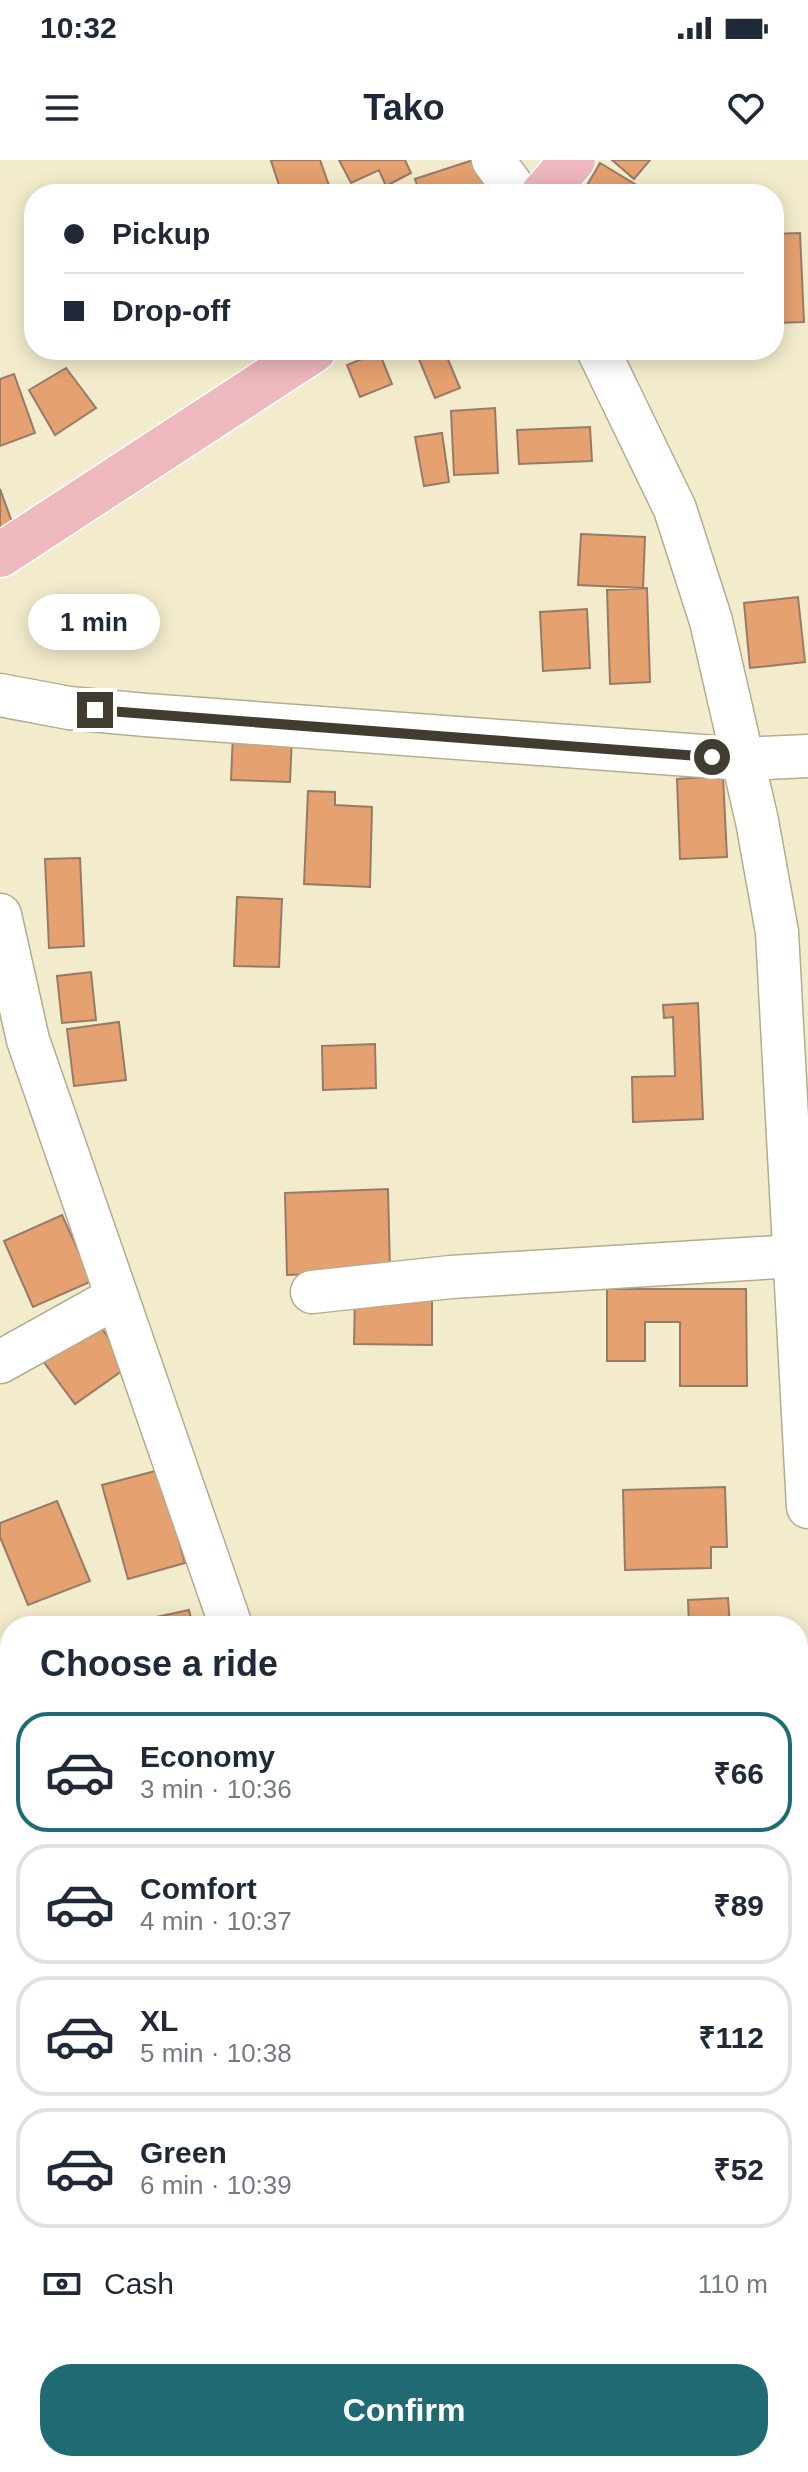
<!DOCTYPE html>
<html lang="en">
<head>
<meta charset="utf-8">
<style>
	:root { --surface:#fff; --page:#f6f6f7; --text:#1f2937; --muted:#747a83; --line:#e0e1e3; --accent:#206b73 }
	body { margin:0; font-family:Helvetica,sans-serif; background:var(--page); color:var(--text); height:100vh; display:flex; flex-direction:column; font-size:30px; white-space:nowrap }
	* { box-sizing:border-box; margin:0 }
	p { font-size:26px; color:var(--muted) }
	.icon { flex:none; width:44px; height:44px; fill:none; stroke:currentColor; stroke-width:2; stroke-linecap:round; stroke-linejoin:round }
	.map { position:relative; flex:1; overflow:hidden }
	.sheet { position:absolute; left:0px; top:1456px; width:808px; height:856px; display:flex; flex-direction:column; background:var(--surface); border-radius:32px 32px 0 0; box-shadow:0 4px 20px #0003 }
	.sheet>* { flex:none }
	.banner { position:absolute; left:24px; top:24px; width:760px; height:176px; border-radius:32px; box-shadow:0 4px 20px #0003; display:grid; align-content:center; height:176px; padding:0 40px; background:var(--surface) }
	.end { position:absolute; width:36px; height:36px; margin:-18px; border:10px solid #403d30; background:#fff; box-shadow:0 0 0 4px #fff }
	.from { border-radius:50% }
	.bubble { position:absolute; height:56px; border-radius:28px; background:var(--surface); box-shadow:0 4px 20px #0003; font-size:26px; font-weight:700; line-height:56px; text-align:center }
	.banner b { display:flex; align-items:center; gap:28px; height:76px; font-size:30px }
	.banner b+b { border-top:2px solid var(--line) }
	.banner i { width:20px; height:20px; background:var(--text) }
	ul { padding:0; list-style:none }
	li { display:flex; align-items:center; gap:24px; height:120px; margin:0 16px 12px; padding:0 24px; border:4px solid var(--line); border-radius:32px }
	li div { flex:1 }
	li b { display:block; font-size:30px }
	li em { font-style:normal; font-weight:700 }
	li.active { border-color:var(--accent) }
	li>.icon { width:72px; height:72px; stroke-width:1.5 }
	h2 { padding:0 40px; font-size:36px; line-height:96px }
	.pay { display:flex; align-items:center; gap:20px; height:88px; padding:0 40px; font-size:30px }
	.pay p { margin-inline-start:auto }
	.cta { display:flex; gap:16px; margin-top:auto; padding:16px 40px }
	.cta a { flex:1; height:92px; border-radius:32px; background:var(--accent); color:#fff; font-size:32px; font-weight:700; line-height:92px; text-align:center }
	.status { display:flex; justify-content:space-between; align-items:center; height:56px; padding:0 40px; background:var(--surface); direction:ltr }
	.status svg { height:22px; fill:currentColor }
	header { display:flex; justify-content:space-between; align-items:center; height:104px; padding:0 40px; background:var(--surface); font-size:36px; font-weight:700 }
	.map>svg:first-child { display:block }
</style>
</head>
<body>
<div class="status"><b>10:32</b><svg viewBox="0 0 49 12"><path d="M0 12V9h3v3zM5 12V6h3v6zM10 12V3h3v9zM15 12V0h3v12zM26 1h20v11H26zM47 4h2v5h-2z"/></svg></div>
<header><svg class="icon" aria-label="menu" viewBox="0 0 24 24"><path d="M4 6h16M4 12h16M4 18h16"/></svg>Tako<svg class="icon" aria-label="heart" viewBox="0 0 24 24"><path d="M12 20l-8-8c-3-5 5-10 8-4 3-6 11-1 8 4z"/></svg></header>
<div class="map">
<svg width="808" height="2312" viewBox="0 0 808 2312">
	<rect width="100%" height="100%" fill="#f3eccc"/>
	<!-- building -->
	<path fill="#e6a170" stroke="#967b69" stroke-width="2" d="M274,0H320L332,34H282L271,1Z
		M339,0H405L411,13L386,26L379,10L351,23Z
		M473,0H479L491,34H420L415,19Z
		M612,0H650L634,19Z
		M600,3L638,26L634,34H582Z
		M800,73L804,162L774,163V74Z
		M420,190H444L460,228L435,238L416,192Z
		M379,192L392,224L360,237L347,205Z
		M66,208L96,248L55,275L29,230Z
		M14,214L35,273L0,286V219Z
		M495,248L498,313L454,315L451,251Z
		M590,267L592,301L519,304L517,270Z
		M442,273L449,322L424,326L415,277Z
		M0,329L17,376L0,383Z
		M581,374L645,377L643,428L578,425Z
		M647,428L650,522L610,524L607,430Z
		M798,437L805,502L750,508L744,443Z
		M587,449L590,508L543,511L540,452Z
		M233,573L292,575L290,622L231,620Z
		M723,616L727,697L680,699L677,619Z
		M308,631L335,632V645L372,647L370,727L304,724Z
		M80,698L84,786L49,788L45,699Z
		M237,737L282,739L279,807L234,806Z
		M91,812L96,860L62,863L57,816Z
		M698,843L703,959L633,962L632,917L675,916L673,857L664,858L663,845Z
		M119,862L126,920L74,926L67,869Z
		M375,884L376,928L323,930L322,886Z
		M388,1029L390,1111L287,1115L285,1033Z
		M62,1055L92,1121L33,1147L4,1081Z
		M607,1129H746L747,1226H680V1162H645V1201H607Z
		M355,1135L432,1136V1185L354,1184Z
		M97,1162L129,1206L75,1244L43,1201Z
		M159,1310L185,1403L128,1419L102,1325Z
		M725,1327L727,1387H711V1408L625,1410L623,1330Z
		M57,1341L90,1421L28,1445L0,1377V1363Z
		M728,1438L730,1466H689L688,1440Z
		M189,1450L193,1466H134L133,1462Z
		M802,1813L808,1816V1866L798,1862V1822Z
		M798,1923L807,1928L798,1947Z"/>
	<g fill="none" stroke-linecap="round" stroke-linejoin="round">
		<!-- minor casing -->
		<g stroke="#b4ac8e" stroke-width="45">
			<path id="minor" d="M493,0L518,34
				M598,190L675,349L711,461L757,661L777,772L808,1347
				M0,535L69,548L146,555L743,599L808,596
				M0,755L28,880L231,1466
				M312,1132L451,1117L795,1096
				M0,1202L115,1138
				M798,1770L808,1757
				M798,2211H808"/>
		</g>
		<!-- major casing -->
		<g stroke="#fff" stroke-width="47">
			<path id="major" d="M543,34L573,0
				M0,395L314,190"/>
		</g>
		<!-- minor -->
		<use href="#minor" stroke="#fff" stroke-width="42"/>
		<!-- major -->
		<use href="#major" stroke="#edb8be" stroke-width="44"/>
	</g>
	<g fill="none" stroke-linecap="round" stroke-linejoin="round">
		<!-- route -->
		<path stroke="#403d30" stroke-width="10" d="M95,550L712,597"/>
	</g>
</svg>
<i class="end from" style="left:712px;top:597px"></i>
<i class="end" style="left:95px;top:550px"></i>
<div class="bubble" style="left:28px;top:434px;width:132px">1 min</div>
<div class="banner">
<b><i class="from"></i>Pickup</b>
<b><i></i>Drop-off</b>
</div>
<section class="sheet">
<h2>Choose a ride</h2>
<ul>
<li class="active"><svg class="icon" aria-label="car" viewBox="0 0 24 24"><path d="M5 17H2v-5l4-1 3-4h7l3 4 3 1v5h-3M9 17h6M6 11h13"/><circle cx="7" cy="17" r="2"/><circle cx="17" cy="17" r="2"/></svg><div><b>Economy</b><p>3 min · 10:36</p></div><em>₹66</em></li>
<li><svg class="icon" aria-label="car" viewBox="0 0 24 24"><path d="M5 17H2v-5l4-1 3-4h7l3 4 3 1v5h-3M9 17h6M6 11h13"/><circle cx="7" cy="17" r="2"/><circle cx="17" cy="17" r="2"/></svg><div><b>Comfort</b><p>4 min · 10:37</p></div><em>₹89</em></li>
<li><svg class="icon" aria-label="car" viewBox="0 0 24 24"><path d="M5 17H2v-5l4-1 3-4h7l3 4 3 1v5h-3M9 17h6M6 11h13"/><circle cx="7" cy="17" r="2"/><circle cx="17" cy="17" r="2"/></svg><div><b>XL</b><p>5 min · 10:38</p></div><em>₹112</em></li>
<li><svg class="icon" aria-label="car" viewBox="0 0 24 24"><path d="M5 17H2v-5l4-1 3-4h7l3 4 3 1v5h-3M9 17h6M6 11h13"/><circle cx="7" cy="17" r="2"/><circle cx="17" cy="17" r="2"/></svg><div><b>Green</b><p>6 min · 10:39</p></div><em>₹52</em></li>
</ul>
<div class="pay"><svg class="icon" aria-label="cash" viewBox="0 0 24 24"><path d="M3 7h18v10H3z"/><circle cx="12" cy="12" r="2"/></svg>Cash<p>110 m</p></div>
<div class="cta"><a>Confirm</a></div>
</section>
</div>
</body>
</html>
